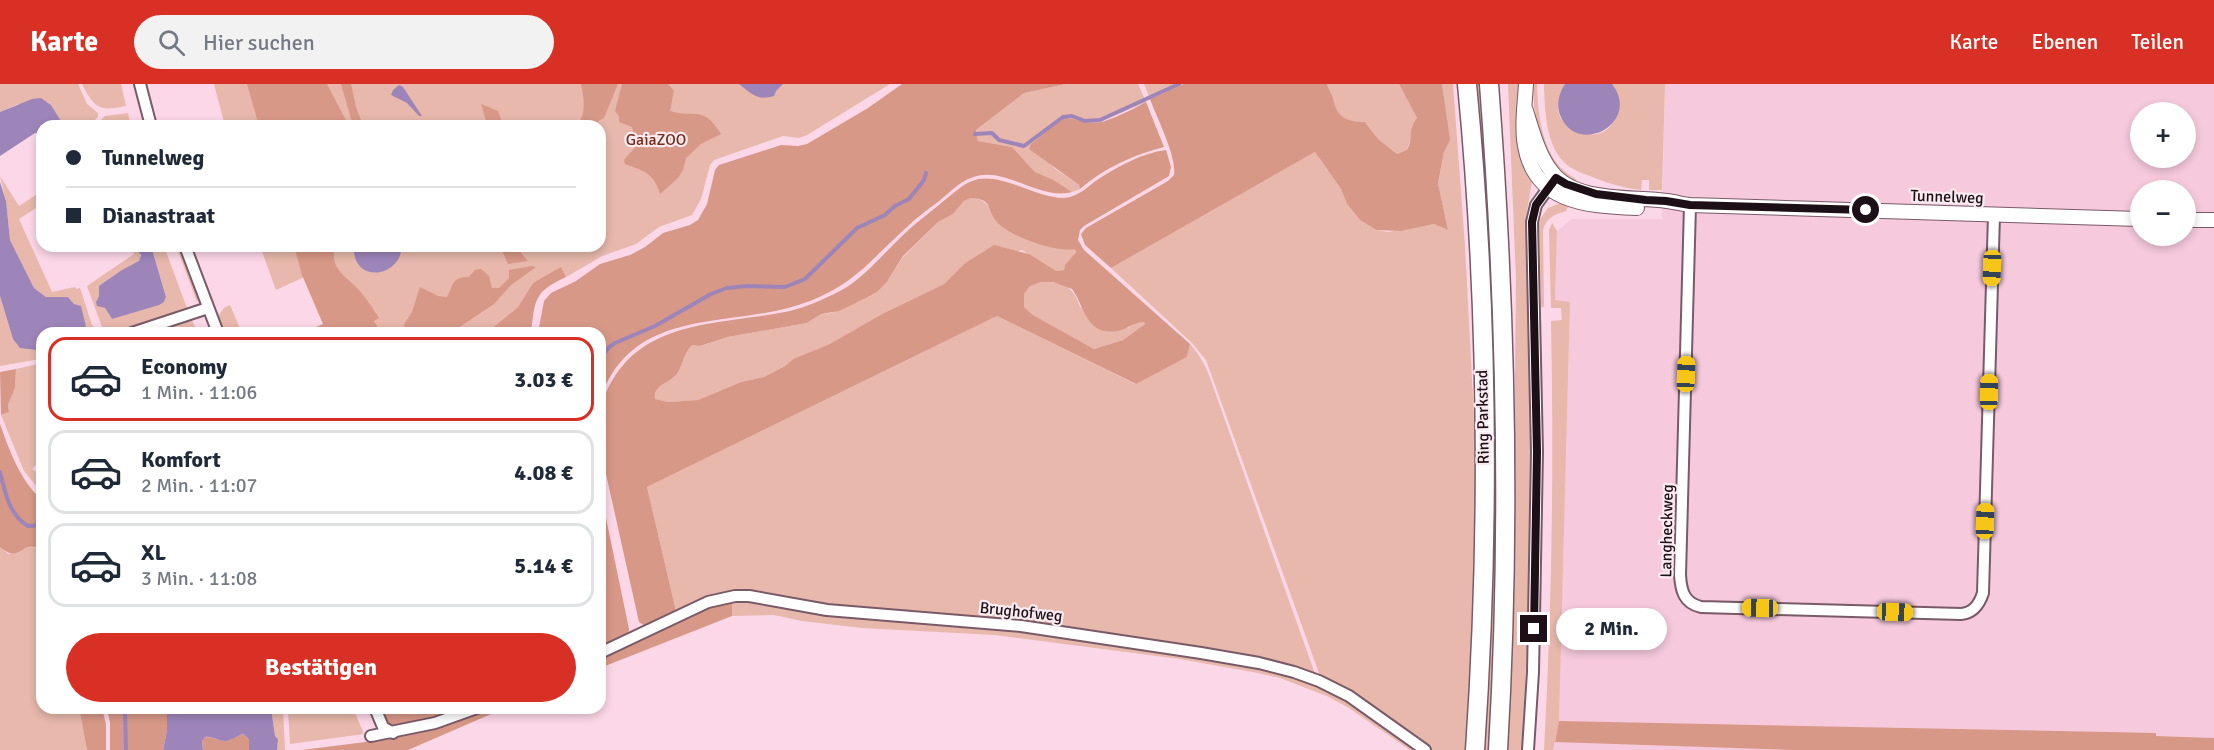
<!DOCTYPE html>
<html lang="de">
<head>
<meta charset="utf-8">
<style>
	:root { --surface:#fff; --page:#f2f2f3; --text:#1f2937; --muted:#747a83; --line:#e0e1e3; --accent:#d93025 }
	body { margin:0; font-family:Signika,sans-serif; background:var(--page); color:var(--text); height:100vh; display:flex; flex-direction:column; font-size:22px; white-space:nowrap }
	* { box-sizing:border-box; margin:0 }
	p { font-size:20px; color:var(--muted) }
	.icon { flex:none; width:33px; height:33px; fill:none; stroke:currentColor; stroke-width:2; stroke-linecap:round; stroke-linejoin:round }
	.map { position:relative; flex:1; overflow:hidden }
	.panel { position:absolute; left:36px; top:243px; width:570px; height:387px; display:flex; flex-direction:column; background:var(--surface); border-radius:18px; box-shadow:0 3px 9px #0003 }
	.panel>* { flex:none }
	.guide { position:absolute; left:36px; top:36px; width:570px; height:132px; border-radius:18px; box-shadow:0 3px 9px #0003; display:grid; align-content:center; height:132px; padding:0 30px; background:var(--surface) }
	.buttons { position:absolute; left:2130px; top:18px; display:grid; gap:12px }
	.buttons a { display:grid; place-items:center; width:66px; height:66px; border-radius:50%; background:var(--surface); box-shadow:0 3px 9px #0003; font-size:30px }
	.end { position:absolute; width:27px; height:27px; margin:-14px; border:8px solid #1c1016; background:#fff; box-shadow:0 0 0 3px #fff }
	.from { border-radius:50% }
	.bubble { position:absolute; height:42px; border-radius:21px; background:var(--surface); box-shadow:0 3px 9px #0003; font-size:20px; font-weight:700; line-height:42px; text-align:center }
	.car { position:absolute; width:18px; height:36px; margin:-18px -9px; border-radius:8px; box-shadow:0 0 4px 2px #0007; background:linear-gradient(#f5c518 24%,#345 0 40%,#f5c518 0 76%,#345 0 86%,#f5c518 0) }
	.guide b { display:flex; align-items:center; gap:21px; height:57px; font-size:22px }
	.guide b+b { border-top:2px solid var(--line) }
	.guide i { width:15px; height:15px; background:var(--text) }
	ul { padding:10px 0 0; list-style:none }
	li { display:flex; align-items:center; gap:18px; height:84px; margin:0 12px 9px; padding:0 18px; border:3px solid var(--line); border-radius:18px }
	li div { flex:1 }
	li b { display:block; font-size:22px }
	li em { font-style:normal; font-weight:700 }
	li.on { border-color:var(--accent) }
	li>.icon { width:54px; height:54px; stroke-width:1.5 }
	.cta { display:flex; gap:12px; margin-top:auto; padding:12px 30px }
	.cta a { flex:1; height:69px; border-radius:36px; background:var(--accent); color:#fff; font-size:24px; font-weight:700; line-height:69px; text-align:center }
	header { display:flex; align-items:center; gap:36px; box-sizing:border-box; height:84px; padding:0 30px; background:var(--accent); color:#fff }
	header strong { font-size:28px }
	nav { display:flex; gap:33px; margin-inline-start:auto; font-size:21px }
	.search { width:420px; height:54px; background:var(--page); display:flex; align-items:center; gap:15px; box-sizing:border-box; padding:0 21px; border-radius:33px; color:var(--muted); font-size:22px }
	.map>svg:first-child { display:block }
</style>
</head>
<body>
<header>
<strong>Karte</strong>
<div class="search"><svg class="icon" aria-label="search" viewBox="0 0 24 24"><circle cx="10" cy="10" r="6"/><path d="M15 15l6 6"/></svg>Hier suchen</div>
<nav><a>Karte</a><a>Ebenen</a><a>Teilen</a></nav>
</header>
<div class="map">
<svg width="2214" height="666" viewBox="0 0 2214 666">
	<rect width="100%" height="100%" fill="#fcd7e7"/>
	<!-- built -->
	<path fill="#f6c9dd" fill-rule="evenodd" d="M1665,0H2214V654L2156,652V649L2048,666H1553L1559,637L1570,219L1555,217L1557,147L1572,135H1662ZM2140,28H2186V74H2140ZM2140,106H2186V152H2140Z"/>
	<!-- green -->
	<path fill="#e7b8ab" d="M0,0H78L87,20L98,29V33L89,42H64L48,18L18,20L0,28Z
		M82,0H121L126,22C100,28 94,24 82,0Z
		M214,0H890L807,51L799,54L783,52L714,76L710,81L701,115L692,131L659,143L636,160L602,172L568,192L566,193L561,184L533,199L518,223L486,249H382L368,228L313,189L276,206L260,162H600V42H225Z
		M1066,0H1138L1146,18L1097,39H1083L1070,34L1061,36L1031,60L1054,84L1079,101L1080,105L1072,108L1054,96L1035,88L1012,63L978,57L976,46L1024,9Z
		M1144,0H1184L1150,15Z
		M1327,0H1399L1417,34L1407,66L1397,70L1378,55L1365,38C1344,37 1337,35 1333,14C1332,9 1328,5 1327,0Z
		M1442,0H1453L1465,162L1476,371L1474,562L1467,666H1432L1426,659L1360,613L1320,592L1206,276L1192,259L1111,184L1315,68L1341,105L1347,120L1360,136L1376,146L1388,148L1434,140L1448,146L1438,99L1444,68L1449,56Z
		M1473,0H1483L1500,335L1492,666H1482Z
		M1508,0H1519L1518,32L1532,97L1526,134C1532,312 1532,488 1522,666H1506L1513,489L1516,195Z
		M1533,0H1537C1538,28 1541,63 1561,84C1566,89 1571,92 1576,95L1577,99C1541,82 1533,36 1533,0Z
		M1544,0H1565C1559,9 1554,26 1562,36C1565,39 1571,41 1574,44C1578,46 1582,50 1587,50C1615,55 1626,19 1612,0H1665L1662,106H1649V96H1642L1641,106C1625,104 1610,100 1595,94C1585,90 1574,87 1566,80C1545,61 1545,26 1544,0Z
		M128,29L131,42H95L105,32Z
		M0,92L19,122L42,107V120L19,135L52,208L75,203L76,205L80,204L92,241L95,244V249H79L86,242L81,223L74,220L68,213H46L34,204L10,156L6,117Z
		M971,114C986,115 991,123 996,137C1022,152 1045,166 1076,165C1075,173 1065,177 1064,186L1055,187L1022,166L964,180L944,200L882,230L831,260L793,275L785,282L764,293L741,298L698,316L668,318L655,315C653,301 668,300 676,291C683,282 683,270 692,261L701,262L728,253L807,239L821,230L831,229L864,215L877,208L887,198L903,173L938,138L953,130L964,117Z
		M1561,119L1569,121L1566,127C1554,131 1547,133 1543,146L1544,223H1541L1539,137L1548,124Z
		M1552,139L1557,147L1555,216L1570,218L1559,637L1553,666H1544C1552,523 1554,380 1551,237L1562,236L1561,224H1551L1549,146Z
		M130,162H133L140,168V176L99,207V212L96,218L105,224L112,235L164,218L166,213L151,162H164L188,227L117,248H107L102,243L87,202L134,170Z
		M176,162H180L199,213L197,218Z
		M1041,198C1062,197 1074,202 1080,223L1128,244L1137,238H1144L1145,240L1123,256L1094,265L1033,231L1024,223V210L1030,202Z
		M0,212L13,255L37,266L40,275L0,282Z
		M230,221L242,249H223L218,232L224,224Z
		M997,232L1135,300L1187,273L1190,260C1199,270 1204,279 1209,291L1315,590L1017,537L821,521L731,508L709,513L676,527L647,403Z
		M192,236L198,249H181L180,247L164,249L162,244Z
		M42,279V375L32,385L42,392V409L24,387L1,331L9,328L8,321L15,304L16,285Z
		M0,463L8,470C20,467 30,459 42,466V624H79L87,666H0Z
		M732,516H751L817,529L1036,548L1242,581L1299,594L1336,609L1418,665L1410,666L1349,624L1327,612L1280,594L1258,589L1180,575L995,551L862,544L802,537L774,531L732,532Z
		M271,624H283L285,666H277L278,655L275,652Z
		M288,624H353L364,650L290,660Z"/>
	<!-- forest -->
	<path fill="#d89887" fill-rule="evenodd" d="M247,0H327L349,42H259Z
		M341,0H351L356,23L361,36L371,37L380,42H356L352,38Z
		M581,0H618L604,34L598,37L595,42H576C587,30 584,15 581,0Z
		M622,0H668L674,7L670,27C695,35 703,20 721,50L701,60L686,74L683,86L678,94L660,110C654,89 644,87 625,80L624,76C639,59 637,66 632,43L619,38V32L615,27Z
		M902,0H1066L1024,9L976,46L978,57L1012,63L1035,88L1054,96L1072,108C1038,117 1004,80 971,94C959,98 948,110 938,118C927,126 916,134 906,144C870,176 857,198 810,217C734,247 635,218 600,315V249H538L544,217L551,209L576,197L600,180L630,171L645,163L663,149L690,141L698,136L707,120L715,86L719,81L781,61L798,62L807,60L868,24Z
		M1184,0H1327C1328,5 1332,9 1333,14C1337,34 1345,37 1365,38L1378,55L1397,70L1407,66C1414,53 1407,48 1417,34L1399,0H1442L1450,56L1444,68L1438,99L1448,146L1434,140L1400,147L1376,146L1360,136L1347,120L1341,105L1315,68L1111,184L1085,161L1081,150L1086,144L1168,97L1174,91C1177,73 1157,34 1150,15Z
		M1146,18L1164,63C1133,71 1104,84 1080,105L1079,101L1029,65L1031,60L1063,34C1073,33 1082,39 1092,39C1105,40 1133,25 1146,18Z
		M481,20L498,27L502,38L500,42H485L486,37Z
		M1166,66L1171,83L1169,92L1084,142L1080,146L1078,156L1084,166L1190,260L1187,273L1136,300L997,232L647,403L676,527L645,542L639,538L604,381C597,365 598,331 604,314C635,235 714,242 785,228C801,225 817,218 832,211C860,199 879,174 901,153C915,139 931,128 946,115C954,109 963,100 972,97C999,86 1035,114 1064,114C1079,113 1088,102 1100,94C1119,82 1142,69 1166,66ZM971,114C994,116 986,124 996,137C1008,152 1057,169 1075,165L1076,168L1065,181L1064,186L1056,187L1029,170L994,161L964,180L944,200L882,230L830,260L793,275L785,282L764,293L741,298L698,316L668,318L655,315C653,301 668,300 676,291C683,282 683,270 692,261L700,262L728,253L807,239L821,230L839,227L864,215L877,208L887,198L903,172L938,138L953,130L964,117ZM1041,198H1053L1072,205C1085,223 1086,252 1117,247C1128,245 1134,238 1144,238L1145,240L1123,256L1094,265L1033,231L1024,223V210L1030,202Z
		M294,162H335C329,186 347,192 359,206C367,215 373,225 379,234L374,237L382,249H349L348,246L339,249H311V245L323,240L302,191Z
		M500,162H515L528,177L508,180Z
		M532,182L536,183L511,201L494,220L455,246L443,249H405L404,240L412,228L420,203L438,212L447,213C453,202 452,192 469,193L475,186L481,185L489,192L492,204H499L509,194V186Z
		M561,183L566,193C534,208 535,215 531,249H486L518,223L533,199Z
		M16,285L15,304L8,321L9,328L1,331L0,288Z
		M0,340C10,368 20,396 42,416V466C21,454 21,481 0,463Z
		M600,405L629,545L628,551L600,565Z
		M732,516V532L600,584V573L703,523Z
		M79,624H102L106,640V666H87Z
		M107,624H167V646L163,666H110V639Z
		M379,624H465L395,645L386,640Z
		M487,624H505L408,666H302L389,655L473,630Z
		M1559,637L2156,649V652L2214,654V666H1792L1555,658Z
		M244,650L249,656V666H203L202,657L205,653C214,652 221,659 230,656C235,654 238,651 244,650Z"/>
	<!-- water -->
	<path fill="#9d85ba" d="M739,0H783L776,7L774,12C757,17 752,10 739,0Z
		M1565,0H1612C1642,39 1577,74 1560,31C1556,20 1559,9 1565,0Z
		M399,1L403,3L422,32H419L407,19L391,11L393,6Z
		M41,14L51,21L64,42H42V50L35,49L0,72V28L32,15Z
		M0,98L6,117L10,156L34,204L46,213H68L74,220L81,222L86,242L79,249H42V274L40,275L37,266L20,264L13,255L0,212Z
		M133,162H151L166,213L164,218L159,221L112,235L105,224L97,222L96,218L99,212V202L122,186L139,177L141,171Z
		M358,162H401L402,163C401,168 400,174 397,177C384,195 356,192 354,168Z
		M167,624H271L275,652L278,655L277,666H249V656L244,650C237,651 232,657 225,657C217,657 213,652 205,653L202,657L203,666H163L167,646Z"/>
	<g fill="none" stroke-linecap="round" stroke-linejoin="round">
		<!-- stream -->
		<path stroke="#9d85ba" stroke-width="4" d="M975,50L992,49L999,56L1024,62L1063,33L1072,32L1085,37L1100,36L1179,0
			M600,281L601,274L608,264L615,259L655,242L711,210L727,204L747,202L785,203L805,195L857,144L885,131L895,122L909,115L924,96L926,89
			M0,388C5,408 9,431 28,442L42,441
			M125,624L126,666"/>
		<!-- minor casing -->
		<g stroke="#795a68" stroke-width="14">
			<path id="minor" d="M140,0L151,42
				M1690,121L1680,491C1681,507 1684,519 1701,523L1961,530C1973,529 1979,521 1983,509L1994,131
				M185,162L218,249
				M132,249L208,224
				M600,569L708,518L735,512H749L827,526L1021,542L1201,569L1259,579L1294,588L1319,597L1349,612L1425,666
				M375,624L383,643L393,649
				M371,652L435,639L477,624
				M1528,666L1533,588L1537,368L1532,138L1536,121L1552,99"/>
		</g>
		<!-- tertiary casing -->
		<g stroke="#795a68" stroke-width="16">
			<path id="tertiary" d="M1526,0C1525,18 1522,37 1524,55C1531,119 1585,122 1637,124
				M1525,24C1532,45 1538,71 1552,88C1575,119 1633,112 1667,117C1675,118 1682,120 1690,121L2140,135
				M2186,136H2214"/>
		</g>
		<!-- trunk casing -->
		<g stroke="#795a68" stroke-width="21">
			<path id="trunk" d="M1467,0C1488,220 1490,446 1475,666
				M1489,0C1506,222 1511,444 1498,666"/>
		</g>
		<!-- minor -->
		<use href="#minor" stroke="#fff" stroke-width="10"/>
		<!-- tertiary -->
		<use href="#tertiary" stroke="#fff" stroke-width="14"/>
		<!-- trunk -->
		<use href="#trunk" stroke="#fff" stroke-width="18"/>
	</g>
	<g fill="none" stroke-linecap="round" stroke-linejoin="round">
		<!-- route -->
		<path stroke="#1c1016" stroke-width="8" d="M1534,545L1537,368L1532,138L1536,121L1556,94L1566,100L1596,110L1646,116L1666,117L1690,121L1866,126"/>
	</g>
	<g text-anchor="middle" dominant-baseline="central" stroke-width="4.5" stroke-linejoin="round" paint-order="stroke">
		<!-- park labels -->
		<g font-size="16" fill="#782c18" stroke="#faebf1">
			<text x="656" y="56">GaiaZOO</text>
		</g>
		<!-- street labels -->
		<g font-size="16" fill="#1c1016" stroke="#faebf1">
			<text transform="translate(1947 113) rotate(2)">Tunnelweg</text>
			<text transform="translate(1483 333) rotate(-91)">Ring Parkstad</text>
			<text transform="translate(1667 447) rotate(-89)">Langheckweg</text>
			<text transform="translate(1021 528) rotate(6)">Brughofweg</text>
		</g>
	</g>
</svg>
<div class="buttons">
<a>+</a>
<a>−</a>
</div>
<i class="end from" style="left:1866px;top:126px"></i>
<i class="end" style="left:1534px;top:545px"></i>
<div class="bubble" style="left:1556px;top:524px;width:111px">2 Min.</div>
<i class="car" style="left:1992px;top:184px;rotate:182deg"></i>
<i class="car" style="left:1686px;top:290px;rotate:2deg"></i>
<i class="car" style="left:1989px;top:308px;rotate:1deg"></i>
<i class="car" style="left:1985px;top:437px;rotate:2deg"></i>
<i class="car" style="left:1760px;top:524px;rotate:271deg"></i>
<i class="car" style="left:1895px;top:528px;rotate:92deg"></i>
<div class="guide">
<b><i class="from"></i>Tunnelweg</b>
<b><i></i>Dianastraat</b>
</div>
<section class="panel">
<ul>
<li class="on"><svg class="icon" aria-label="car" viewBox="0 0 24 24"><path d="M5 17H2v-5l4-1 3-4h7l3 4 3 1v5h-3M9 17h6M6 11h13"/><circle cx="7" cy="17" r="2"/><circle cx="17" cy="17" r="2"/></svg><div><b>Economy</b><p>1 Min. · 11:06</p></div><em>3.03 €</em></li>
<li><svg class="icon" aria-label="car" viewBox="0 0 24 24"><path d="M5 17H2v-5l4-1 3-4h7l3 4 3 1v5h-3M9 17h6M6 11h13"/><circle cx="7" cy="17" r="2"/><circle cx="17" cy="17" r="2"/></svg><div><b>Komfort</b><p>2 Min. · 11:07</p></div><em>4.08 €</em></li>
<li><svg class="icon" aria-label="car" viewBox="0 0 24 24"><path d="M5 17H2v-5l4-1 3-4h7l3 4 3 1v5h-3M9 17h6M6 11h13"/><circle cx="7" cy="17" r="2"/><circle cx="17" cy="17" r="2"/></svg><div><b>XL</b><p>3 Min. · 11:08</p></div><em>5.14 €</em></li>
</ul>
<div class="cta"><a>Bestätigen</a></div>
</section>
</div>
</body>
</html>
